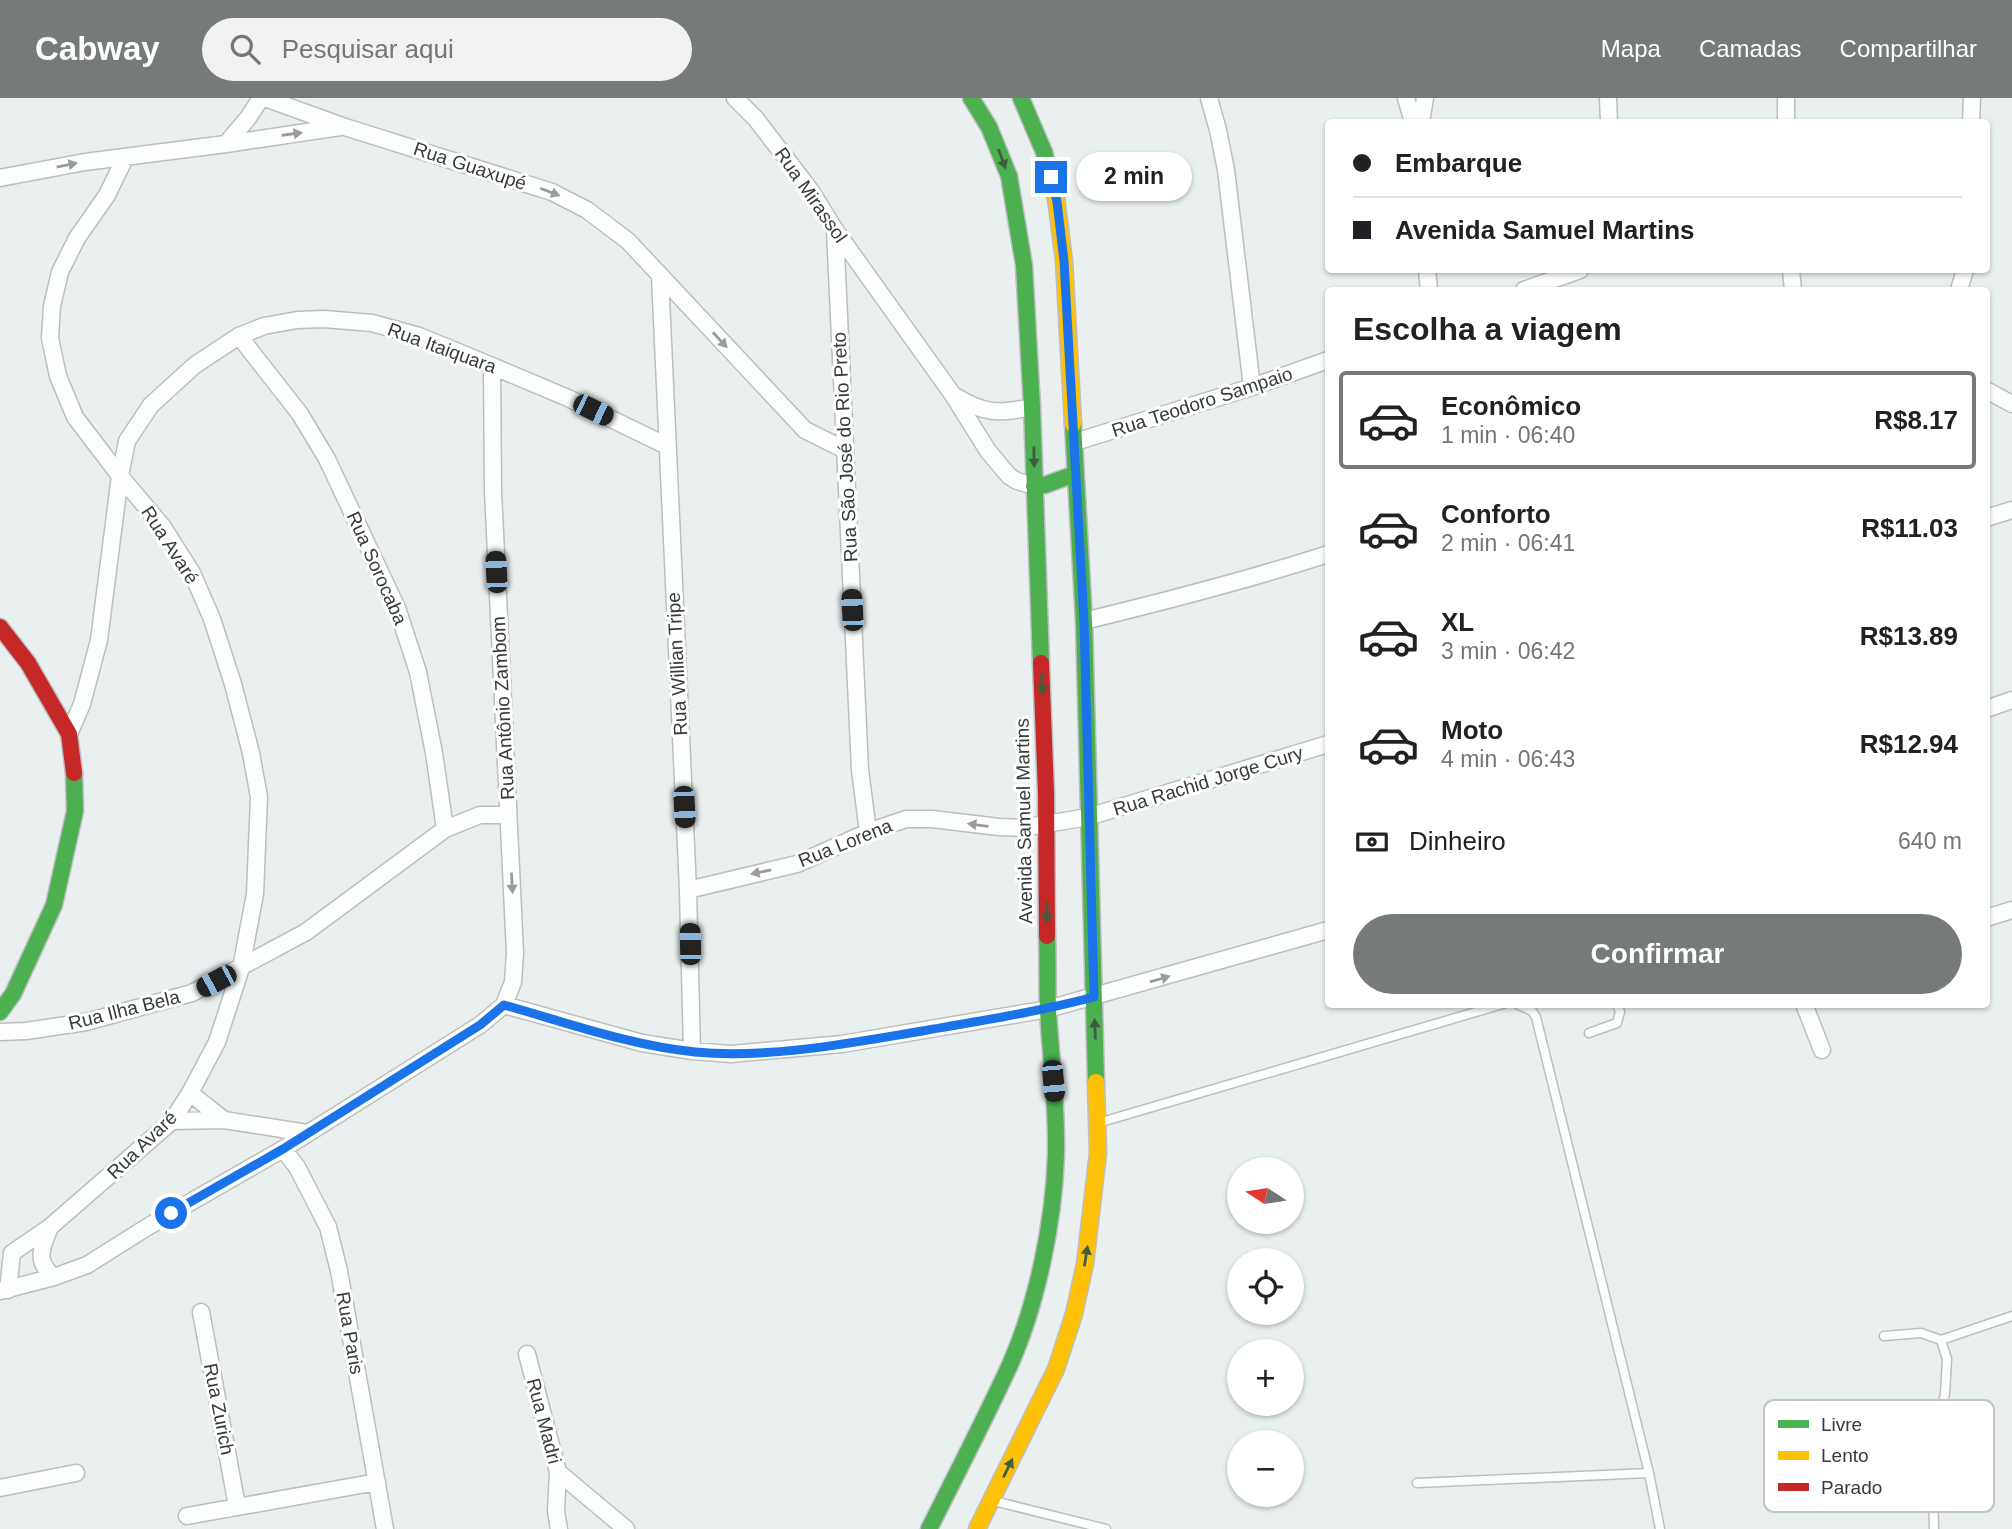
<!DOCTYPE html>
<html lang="pt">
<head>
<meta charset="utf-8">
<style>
	:root { --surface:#fff; --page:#f2f2f2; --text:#202124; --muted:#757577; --line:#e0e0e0; --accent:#767a7a }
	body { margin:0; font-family:Helvetica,sans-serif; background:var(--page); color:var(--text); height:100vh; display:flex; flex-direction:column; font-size:26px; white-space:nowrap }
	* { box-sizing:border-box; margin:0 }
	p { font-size:23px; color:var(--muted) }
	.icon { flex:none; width:38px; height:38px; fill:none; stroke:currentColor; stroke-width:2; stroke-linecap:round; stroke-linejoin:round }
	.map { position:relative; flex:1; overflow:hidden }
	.panel { position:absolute; left:1325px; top:189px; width:665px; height:721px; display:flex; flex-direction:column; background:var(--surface); border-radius:7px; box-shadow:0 2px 5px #0004 }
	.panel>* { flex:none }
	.hud { position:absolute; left:1325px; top:21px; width:665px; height:154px; border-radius:7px; box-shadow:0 2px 5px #0004; display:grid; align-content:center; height:154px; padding:0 28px; background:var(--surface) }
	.needle { width:46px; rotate:282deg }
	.controls { position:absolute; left:1227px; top:1059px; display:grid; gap:14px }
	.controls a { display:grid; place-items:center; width:77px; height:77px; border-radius:50%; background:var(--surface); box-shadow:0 2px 5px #0004; font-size:35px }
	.end { position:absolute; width:32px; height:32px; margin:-16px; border:9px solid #1a73e8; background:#fff; box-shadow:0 0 0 4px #fff }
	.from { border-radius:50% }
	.bubble { position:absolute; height:49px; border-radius:24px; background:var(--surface); box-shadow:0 2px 5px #0004; font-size:23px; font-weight:600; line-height:49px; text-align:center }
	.car { position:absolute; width:21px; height:42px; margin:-21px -10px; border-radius:9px; box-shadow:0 0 5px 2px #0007; background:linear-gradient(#222 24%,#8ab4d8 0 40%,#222 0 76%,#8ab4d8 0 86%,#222 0) }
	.hud b { display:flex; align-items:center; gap:24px; height:66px; font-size:26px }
	.hud b+b { border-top:2px solid var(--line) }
	.hud i { width:18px; height:18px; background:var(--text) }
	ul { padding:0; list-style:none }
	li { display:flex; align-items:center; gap:21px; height:98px; margin:0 14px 10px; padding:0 14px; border:4px solid transparent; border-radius:7px }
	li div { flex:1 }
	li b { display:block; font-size:26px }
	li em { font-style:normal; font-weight:600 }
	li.selected { border-color:var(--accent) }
	li>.icon { width:63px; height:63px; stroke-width:1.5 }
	h2 { padding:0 28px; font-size:32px; line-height:84px }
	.pay { display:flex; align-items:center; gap:18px; height:77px; padding:0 28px; font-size:26px }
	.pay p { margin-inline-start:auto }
	.action { display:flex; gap:14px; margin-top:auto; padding:14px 28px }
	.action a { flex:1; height:80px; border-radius:42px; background:var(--accent); color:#fff; font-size:28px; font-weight:600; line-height:80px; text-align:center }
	header { display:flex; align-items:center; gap:42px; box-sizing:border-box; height:98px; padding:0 35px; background:var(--accent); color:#fff }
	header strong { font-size:33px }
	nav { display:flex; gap:38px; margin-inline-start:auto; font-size:24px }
	.search { width:490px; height:63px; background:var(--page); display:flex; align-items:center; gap:18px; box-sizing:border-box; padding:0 24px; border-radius:38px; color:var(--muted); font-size:26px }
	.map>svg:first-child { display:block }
</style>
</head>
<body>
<header>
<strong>Cabway</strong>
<div class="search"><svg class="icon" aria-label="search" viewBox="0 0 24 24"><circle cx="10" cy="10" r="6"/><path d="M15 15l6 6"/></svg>Pesquisar aqui</div>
<nav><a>Mapa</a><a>Camadas</a><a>Compartilhar</a></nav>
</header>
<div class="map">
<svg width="2012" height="1431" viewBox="0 0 2012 1431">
	<rect width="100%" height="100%" fill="#eaefef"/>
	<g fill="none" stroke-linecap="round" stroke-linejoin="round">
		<!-- lane casing -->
		<g stroke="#bcbfbf" stroke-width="11">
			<path id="lane" d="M1517,906L1532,913L1536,919L1649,1375L1660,1431
				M1589,935L1617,925L1620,914L1617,906
				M1098,1025L1503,906
				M1884,1238L1921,1235L1941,1242L1947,1261L1945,1296L1932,1343L1934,1431
				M1941,1242L2012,1218
				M1417,1385L1649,1375
				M994,1403L1106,1431"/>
		</g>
		<!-- street casing -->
		<g stroke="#bcbfbf" stroke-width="19">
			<path id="street" d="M265,0L345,29L552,94L587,112L628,143L805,332L845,352
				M735,0L756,21L811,93L835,132L953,297L988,353L1009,378L1017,383L1034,388
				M1209,0L1218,32L1226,72L1252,289
				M1406,0L1413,24
				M1608,0L1609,24
				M1421,24L1425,0
				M1786,24V0
				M1971,24L1972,0
				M226,46L248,20L261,0
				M0,80L85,64L226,46L340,29
				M835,132L860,672L868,734
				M1427,172L1429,192
				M1791,172L1793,192
				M660,178L688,792L692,953
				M1524,192L1580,172
				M1959,192L1965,172
				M239,238L300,316L327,361L397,510L418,574L434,655L445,731
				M1986,292L2012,306
				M955,298C984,316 999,316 1032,309
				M1075,344L1252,289L1328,262
				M1986,420L2012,412
				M1084,523C1166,503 1248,482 1328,456
				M1986,611L2012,602
				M69,636L82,606L99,542L120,378L127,343L151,307L195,267L239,238L264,228L297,222L324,221L372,225L419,238L492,268L568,300L667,348
				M688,792L797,766L868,734L906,721H932L999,729L1022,730L1088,719L1328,646
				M1986,820L2012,812
				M1804,906L1822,952
				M504,907L642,945L692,953L731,956L842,946L1048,911L1328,832
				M0,934L26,933L86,924L192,895L306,834L445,731L480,717H508
				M190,995L224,1022
				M172,1023L224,1022L307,1035
				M283,1051L297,1069L328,1129L339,1173L385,1431
				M50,1129C42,1149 34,1163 54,1179
				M8,1192L12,1155L50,1129L172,1023L190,995L217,944L241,870L255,796L259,699L251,655L233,586L212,521L192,475L163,429L120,378L75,319L58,278L50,240L52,208L60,174L77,140L107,97L125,60
				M0,1193L54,1179L87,1167L149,1128L283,1051L480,927L504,907L513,884L515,855L493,393L492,268
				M201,1214L237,1408
				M527,1256L558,1374L556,1413L559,1431
				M558,1374L626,1431
				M0,1390L76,1375
				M187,1418L377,1384"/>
		</g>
		<!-- fast casing -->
		<g stroke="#bcbfbf" stroke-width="19">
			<path id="fast" d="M971,0L989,29L1009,78L1024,167L1032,309L1041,565
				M1021,0L1044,54L1056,100
				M1073,326L1084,523L1096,984
				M1034,388L1045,387L1075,376
				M0,914L13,896L54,807L75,713L74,675
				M929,1431C956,1377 984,1323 1009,1269C1037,1207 1054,1124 1056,1056C1057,1008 1051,960 1048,913C1047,888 1048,863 1047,838"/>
		</g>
		<!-- slow casing -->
		<g stroke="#bcbfbf" stroke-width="19">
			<path id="slow" d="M1056,100L1064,163L1073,326
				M977,1431L1056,1271L1074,1216L1085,1166L1098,1055L1096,984"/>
		</g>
		<!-- jam casing -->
		<g stroke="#bcbfbf" stroke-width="19">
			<path id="jam" d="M0,529L28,565L69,636L74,675
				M1041,565L1046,695L1047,838"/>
		</g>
		<!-- lane -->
		<use href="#lane" stroke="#fcfdfd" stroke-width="8"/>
		<!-- street -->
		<use href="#street" stroke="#fcfdfd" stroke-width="16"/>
		<!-- fast -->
		<use href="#fast" stroke="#4caf50" stroke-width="16"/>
		<!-- slow -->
		<use href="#slow" stroke="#ffc107" stroke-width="16"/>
		<!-- jam -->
		<use href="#jam" stroke="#c62828" stroke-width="16"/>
	</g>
	<!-- one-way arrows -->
	<defs><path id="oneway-solid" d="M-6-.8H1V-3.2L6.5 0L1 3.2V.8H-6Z" transform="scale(1.75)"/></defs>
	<g fill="#9a9c9c">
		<use href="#oneway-solid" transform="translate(292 36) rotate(-8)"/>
		<use href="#oneway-solid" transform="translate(67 67) rotate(-11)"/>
		<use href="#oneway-solid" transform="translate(550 94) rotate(21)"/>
		<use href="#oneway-solid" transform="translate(720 242) rotate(47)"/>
		<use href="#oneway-solid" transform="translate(978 727) rotate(-173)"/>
		<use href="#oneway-solid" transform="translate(761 774) rotate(168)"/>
		<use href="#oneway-solid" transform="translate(512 785) rotate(87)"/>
		<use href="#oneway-solid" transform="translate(1160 881) rotate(-16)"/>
	</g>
	<g fill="#3e5e41">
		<use href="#oneway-solid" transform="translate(1002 61) rotate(70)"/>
		<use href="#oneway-solid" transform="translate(1034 359) rotate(89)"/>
		<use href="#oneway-solid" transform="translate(1042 586) rotate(88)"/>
		<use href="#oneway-solid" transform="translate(1047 814) rotate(90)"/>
		<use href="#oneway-solid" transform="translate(1095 931) rotate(-92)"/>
		<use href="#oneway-solid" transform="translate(1086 1158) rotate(-81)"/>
		<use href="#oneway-solid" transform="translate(1008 1370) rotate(-64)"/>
	</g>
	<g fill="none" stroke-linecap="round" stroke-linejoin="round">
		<!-- route -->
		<path stroke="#1a73e8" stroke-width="9" d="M171,1115L283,1051L480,927L504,907C565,924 631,948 695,954C768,961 850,945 922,933C980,923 1037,914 1094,899L1084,523L1074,344L1064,163L1057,104L1051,79"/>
	</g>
	<g text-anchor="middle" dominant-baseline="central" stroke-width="6" stroke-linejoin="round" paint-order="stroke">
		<!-- street labels -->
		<g font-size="19" fill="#383b3b" stroke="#fff">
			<text transform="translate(470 68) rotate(18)">Rua Guaxupé</text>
			<text transform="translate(811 97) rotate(55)">Rua Mirassol</text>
			<text transform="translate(442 250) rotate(20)">Rua Itaiquara</text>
			<text transform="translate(1202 304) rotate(-18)">Rua Teodoro Sampaio</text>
			<text transform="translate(845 349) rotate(-93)">Rua São José do Rio Preto</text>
			<text transform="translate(170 447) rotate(57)">Rua Avaré</text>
			<text transform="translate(377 470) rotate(66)">Rua Sorocaba</text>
			<text transform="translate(677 566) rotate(-93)">Rua Willian Tripe</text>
			<text transform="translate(503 610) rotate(-93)">Rua Antônio Zambom</text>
			<text transform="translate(1208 683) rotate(-17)">Rua Rachid Jorge Cury</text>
			<text transform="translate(1024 723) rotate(-91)">Avenida Samuel Martins</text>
			<text transform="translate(845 745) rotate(-22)">Rua Lorena</text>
			<text transform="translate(124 912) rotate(-14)">Rua Ilha Bela</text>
			<text transform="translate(142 1047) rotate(-44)">Rua Avaré</text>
			<text transform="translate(350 1235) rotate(80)">Rua Paris</text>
			<text transform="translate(219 1311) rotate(79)">Rua Zurich</text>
			<text transform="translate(544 1323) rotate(75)">Rua Madri</text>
		</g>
	</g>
	<!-- legend -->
	<rect x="1764" y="1302" width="230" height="112" rx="10" fill="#fff" stroke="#c3c4c4" stroke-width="2"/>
	<rect x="1778" y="1322" width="31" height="8" fill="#4caf50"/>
	<rect x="1778" y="1353" width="31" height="9" fill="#ffc107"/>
	<rect x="1778" y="1385" width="31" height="8" fill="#c62828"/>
	<g font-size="19" fill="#383b3b">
		<text x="1821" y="1333">Livre</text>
		<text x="1821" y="1364">Lento</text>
		<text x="1821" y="1396">Parado</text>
	</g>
</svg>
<div class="controls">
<a><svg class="needle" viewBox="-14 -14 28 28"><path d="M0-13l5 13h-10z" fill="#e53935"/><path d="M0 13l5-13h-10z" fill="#757577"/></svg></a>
<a><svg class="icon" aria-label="locate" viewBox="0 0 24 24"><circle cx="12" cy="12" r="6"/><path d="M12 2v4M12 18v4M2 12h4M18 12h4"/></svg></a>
<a>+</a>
<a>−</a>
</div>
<i class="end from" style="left:171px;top:1115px"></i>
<i class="end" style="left:1051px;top:79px"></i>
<div class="bubble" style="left:1076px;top:54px;width:116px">2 min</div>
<i class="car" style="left:593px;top:312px;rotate:116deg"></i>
<i class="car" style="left:496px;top:474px;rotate:357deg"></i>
<i class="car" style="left:852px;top:512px;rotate:357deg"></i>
<i class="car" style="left:684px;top:709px;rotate:177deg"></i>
<i class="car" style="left:690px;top:846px;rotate:359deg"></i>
<i class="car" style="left:216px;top:883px;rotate:242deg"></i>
<i class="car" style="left:1053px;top:983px;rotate:175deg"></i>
<div class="hud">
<b><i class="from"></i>Embarque</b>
<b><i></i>Avenida Samuel Martins</b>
</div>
<section class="panel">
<h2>Escolha a viagem</h2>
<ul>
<li class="selected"><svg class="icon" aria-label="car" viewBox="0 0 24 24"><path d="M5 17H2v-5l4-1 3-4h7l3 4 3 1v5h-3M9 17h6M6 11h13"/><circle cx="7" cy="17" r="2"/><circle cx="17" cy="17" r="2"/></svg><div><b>Econômico</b><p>1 min · 06:40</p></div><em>R$8.17</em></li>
<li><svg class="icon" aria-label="car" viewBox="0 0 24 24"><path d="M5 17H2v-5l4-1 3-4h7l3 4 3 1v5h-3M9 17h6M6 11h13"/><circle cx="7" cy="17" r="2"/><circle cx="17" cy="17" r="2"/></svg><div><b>Conforto</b><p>2 min · 06:41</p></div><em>R$11.03</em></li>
<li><svg class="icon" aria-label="car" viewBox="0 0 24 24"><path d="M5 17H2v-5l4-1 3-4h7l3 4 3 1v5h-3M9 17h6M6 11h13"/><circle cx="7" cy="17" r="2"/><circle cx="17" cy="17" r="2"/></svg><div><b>XL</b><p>3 min · 06:42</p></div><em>R$13.89</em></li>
<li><svg class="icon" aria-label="car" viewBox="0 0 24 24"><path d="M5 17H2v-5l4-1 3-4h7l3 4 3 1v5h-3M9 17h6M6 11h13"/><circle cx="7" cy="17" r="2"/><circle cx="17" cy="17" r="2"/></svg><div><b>Moto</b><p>4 min · 06:43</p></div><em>R$12.94</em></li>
</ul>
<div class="pay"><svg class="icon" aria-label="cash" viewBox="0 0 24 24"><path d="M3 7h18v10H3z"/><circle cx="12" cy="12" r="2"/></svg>Dinheiro<p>640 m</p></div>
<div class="action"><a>Confirmar</a></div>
</section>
</div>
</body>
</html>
